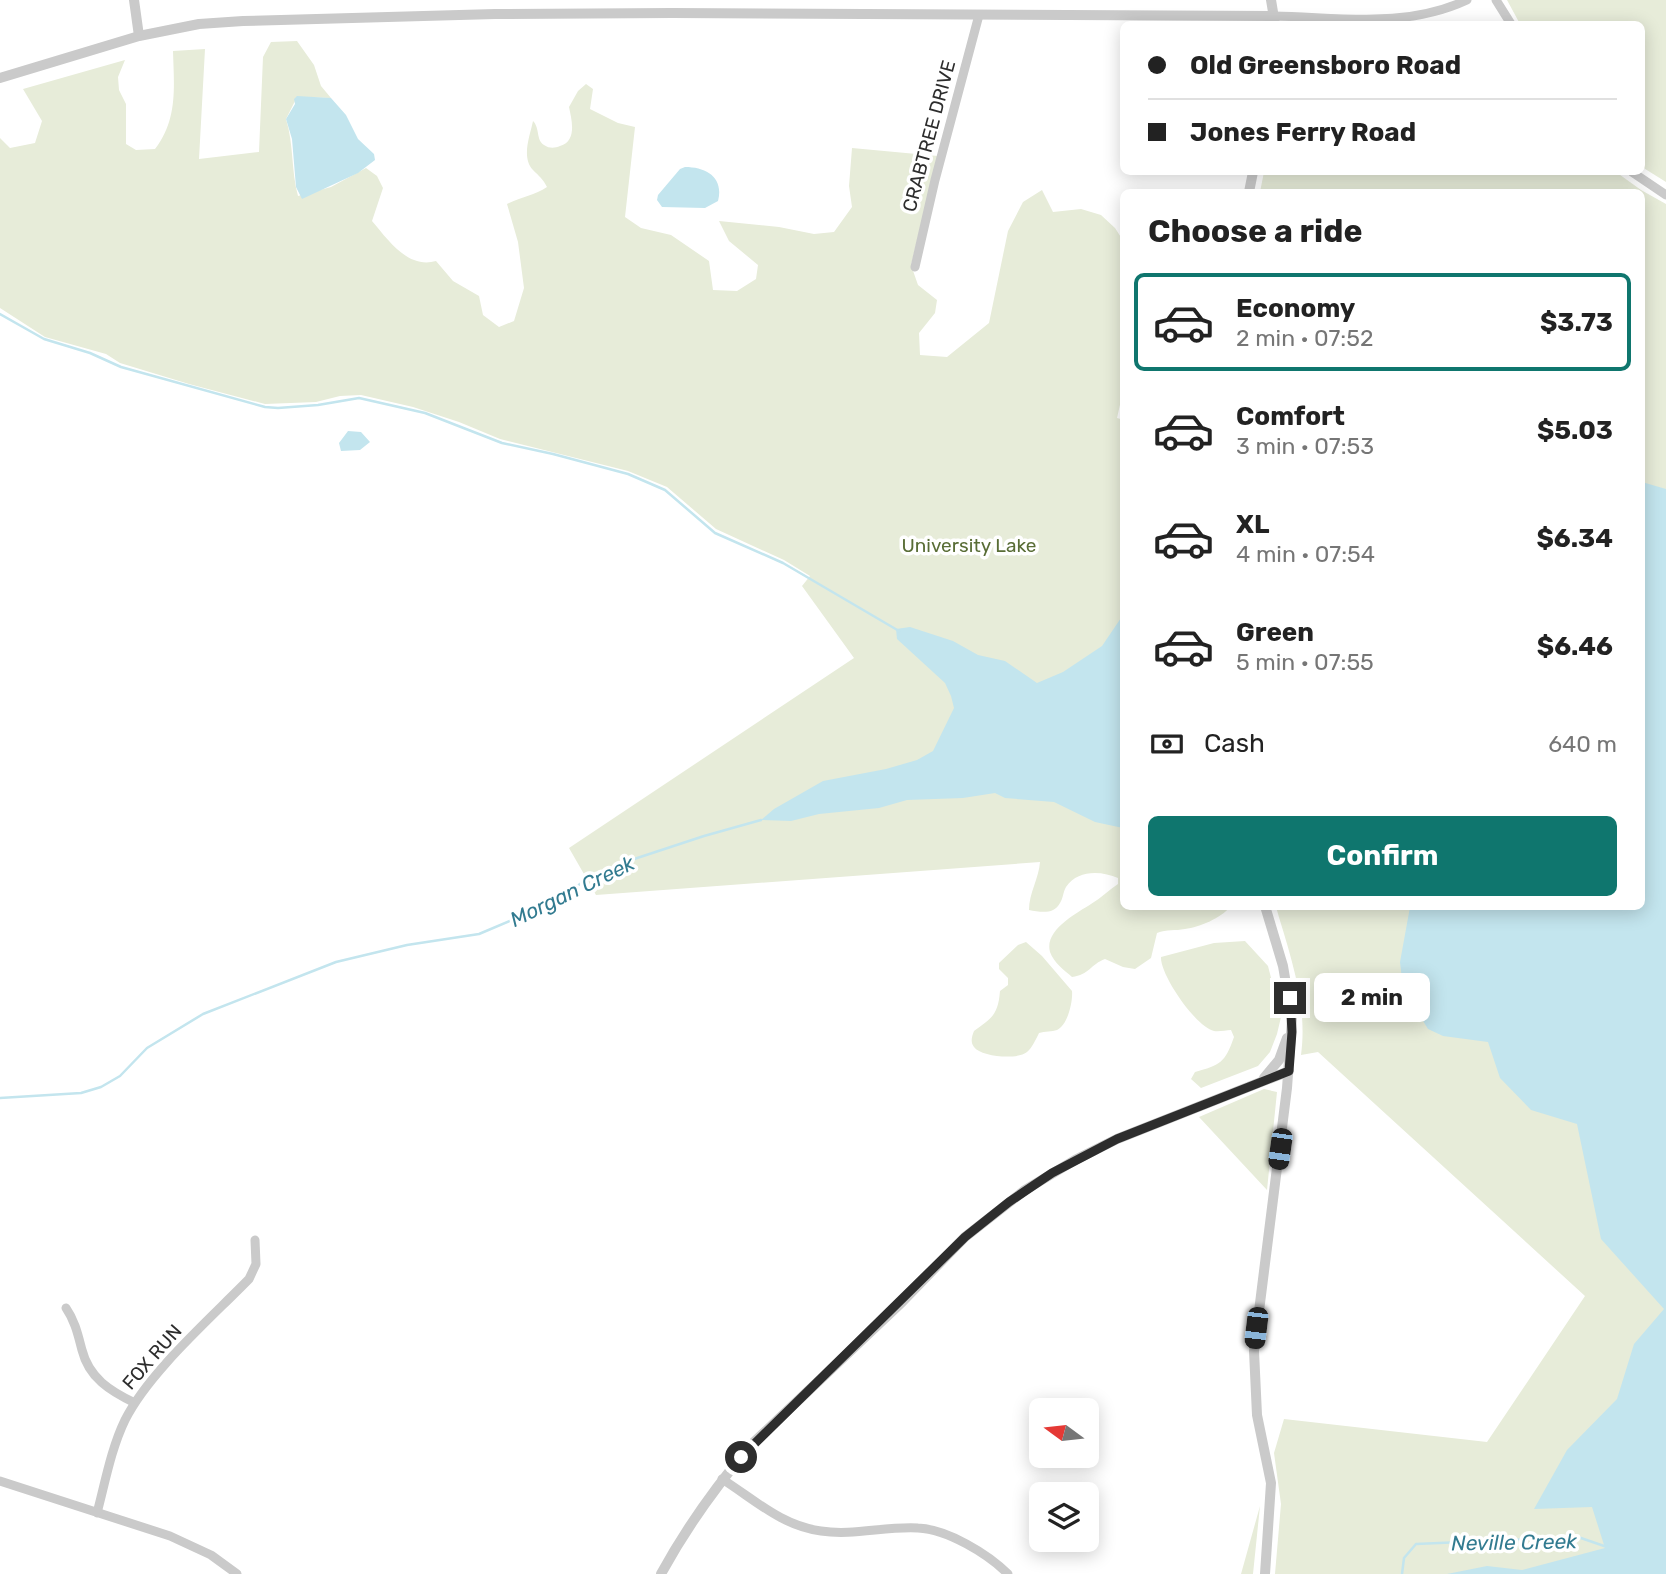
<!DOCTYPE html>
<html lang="en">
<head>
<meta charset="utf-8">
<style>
	:root { --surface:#fff; --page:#f2f2f2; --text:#222; --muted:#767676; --line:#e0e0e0; --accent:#0f766e }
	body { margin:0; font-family:Rubik,sans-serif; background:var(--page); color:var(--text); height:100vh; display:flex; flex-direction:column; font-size:26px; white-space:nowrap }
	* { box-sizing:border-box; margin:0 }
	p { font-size:23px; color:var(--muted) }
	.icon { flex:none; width:38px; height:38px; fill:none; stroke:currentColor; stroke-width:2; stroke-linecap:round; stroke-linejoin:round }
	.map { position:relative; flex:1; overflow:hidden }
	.drawer { position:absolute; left:1120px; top:189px; width:525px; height:721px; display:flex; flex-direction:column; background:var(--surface); border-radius:10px; box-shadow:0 4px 18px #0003 }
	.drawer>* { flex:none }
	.hud { position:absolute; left:1120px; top:21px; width:525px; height:154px; border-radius:10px; box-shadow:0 4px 18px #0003; display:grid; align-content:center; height:154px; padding:0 28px; background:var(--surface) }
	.needle { width:46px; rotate:285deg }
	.tools { position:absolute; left:1029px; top:1398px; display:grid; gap:14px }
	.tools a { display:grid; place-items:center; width:70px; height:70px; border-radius:10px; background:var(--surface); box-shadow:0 4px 18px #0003; font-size:35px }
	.end { position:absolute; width:32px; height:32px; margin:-16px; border:9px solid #2d2d2d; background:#fff; box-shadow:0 0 0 4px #fff }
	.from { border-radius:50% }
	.bubble { position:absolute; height:49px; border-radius:10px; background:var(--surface); box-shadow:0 4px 18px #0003; font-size:23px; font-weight:700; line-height:49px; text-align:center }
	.car { position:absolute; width:21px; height:42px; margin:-21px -10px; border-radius:9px; box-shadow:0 0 5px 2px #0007; background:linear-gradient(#222 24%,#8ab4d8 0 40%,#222 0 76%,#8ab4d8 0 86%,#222 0) }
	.hud b { display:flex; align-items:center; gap:24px; height:66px; font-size:26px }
	.hud b+b { border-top:2px solid var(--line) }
	.hud i { width:18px; height:18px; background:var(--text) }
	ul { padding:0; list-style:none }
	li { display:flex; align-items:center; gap:21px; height:98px; margin:0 14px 10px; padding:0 14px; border:4px solid transparent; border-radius:10px }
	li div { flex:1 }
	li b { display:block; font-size:26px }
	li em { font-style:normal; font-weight:700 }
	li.active { border-color:var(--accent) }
	li>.icon { width:63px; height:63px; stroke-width:1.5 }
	h2 { padding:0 28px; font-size:32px; line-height:84px }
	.pay { display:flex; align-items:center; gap:18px; height:77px; padding:0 28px; font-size:26px }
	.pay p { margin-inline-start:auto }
	.action { display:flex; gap:14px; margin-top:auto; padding:14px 28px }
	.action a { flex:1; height:80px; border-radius:10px; background:var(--accent); color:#fff; font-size:28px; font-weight:700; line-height:80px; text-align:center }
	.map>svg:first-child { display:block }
</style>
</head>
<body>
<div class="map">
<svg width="1666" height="1574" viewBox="0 0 1666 1574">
	<rect width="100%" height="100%" fill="#fff"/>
	<!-- green -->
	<path fill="#e7ecd9" d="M1507,0H1666V182L1642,167V24H1520Z
		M297,41L314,65L321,86L331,98L297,97L286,119C294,145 291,171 298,196L331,187L366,168L377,176L383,188L372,221C389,241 408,269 436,261L453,281L479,296L483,315L499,327L514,321L524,288L518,242L507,204C521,197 535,195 547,187C543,179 539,176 533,170C521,157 530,136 533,121C540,128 536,140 544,145C550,149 555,148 560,146C577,141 572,121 569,107L578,91L586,84L593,89L590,109L618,123L635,127L625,217L641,228L671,235L709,261L713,290L737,291L756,279L758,265L729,241L719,221L779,227L814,234L834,232L852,207L849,186L852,148L938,156L911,265L918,285L937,300L935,313L919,333L920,355L947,357L989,323L1008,231L1023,202L1042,190L1053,212L1081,209L1101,215L1115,228L1124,242L1123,272L1120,277L1124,281V387L1117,418L1124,420V906L1230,907C1221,918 1200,927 1185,929C1175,931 1167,929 1157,933L1151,958L1135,969L1123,967L1105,959C1091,964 1089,975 1072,977C1064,970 1054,963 1050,952C1044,930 1077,913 1091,904C1101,898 1109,890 1118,884V878C1102,871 1078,869 1066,887C1063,892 1063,899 1060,903C1054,915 1040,912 1029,910C1029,893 1039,878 1040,862L596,895L569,848L854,658L802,586L810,576L784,560L716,529L667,487L628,471L500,439L459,422L413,407L361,395L340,396L316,402L265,404L189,384L120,363L106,354L45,337L0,308V138L10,148L35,143L42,121L23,89L125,60L118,77L119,90L126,104V144L136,150L155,149C178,119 174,87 173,51L205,49L199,159L259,152L263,57L271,42Z
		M1264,172H1616L1641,190L1666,204V1574H1275L1281,1504L1274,1453L1284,1419L1487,1442L1585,1296L1318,1052L1301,1055C1308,1004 1290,955 1276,907L1642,906V192H1260Z
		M1245,941L1268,966L1281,1017L1277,1034L1270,1052L1258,1066L1201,1088L1191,1079L1195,1072C1220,1065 1225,1063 1234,1037L1231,1030C1226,1030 1219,1032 1214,1031C1196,1027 1160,975 1161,957L1214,943Z
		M1026,942L1042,956L1072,991C1073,1001 1068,1025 1057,1030C1052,1032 1045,1031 1039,1033C1036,1039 1032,1048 1027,1052C1018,1060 981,1057 974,1047C970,1042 972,1036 974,1031C992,1018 998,1015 1000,991L1008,985V978L999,969V963L1018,945Z
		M1264,1089L1277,1092L1267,1190L1199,1117Z
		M1260,1506L1253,1574H1241Z"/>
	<!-- water -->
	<path fill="#c3e5ee" d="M297,96L331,98L346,115L358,139L374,154L375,160L358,173L302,199L296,187L292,139L286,119L295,104L294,99Z
		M685,167C707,167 724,178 718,201L705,208L662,207L657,200L658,195L680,169Z
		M348,431L361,432L370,442L360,450L341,451L339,443Z
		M1642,482L1666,489V1574H1447L1487,1566L1522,1570L1605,1548L1592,1507L1534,1509L1567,1450L1617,1399L1634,1344L1664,1309L1601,1239L1577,1124L1531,1110L1500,1078L1488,1042L1443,1036L1428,1029L1403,988L1400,962L1410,907L1642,906Z
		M1123,615V828L1095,822L1054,802L1005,798L995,793L963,798L907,800L879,808L819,814L791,821L761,820L774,809L823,781L886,769L917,760L933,751L954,708L951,696L945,683L897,639L896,629L910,627L953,641L978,655L1005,661L1037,683L1063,672L1102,646Z"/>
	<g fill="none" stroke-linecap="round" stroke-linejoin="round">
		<!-- stream -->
		<path stroke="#c3e5ee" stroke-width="2.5" d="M0,314L44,339L90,353L121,367L265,407L278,408L318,405L359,398L425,413L502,443L553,454L628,474L665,490L715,533L783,563L899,631
			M0,1098L81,1093L101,1087L120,1076L147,1048L203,1014L336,962L407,945L479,934L557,901L584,881L622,863L704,836L761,820
			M1402,1574L1404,1558L1416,1544L1578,1537L1607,1547"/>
		<!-- minor -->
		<path stroke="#cacaca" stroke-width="9" d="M1496,0L1511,24
			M1274,16C1340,17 1405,29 1467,0
			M1632,172L1666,195
			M915,267L935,180L979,15
			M66,1308C75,1321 78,1335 82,1350C89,1378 110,1391 135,1403
			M722,1479C755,1500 782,1526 821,1531C853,1536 886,1526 918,1528C947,1529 988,1554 1008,1574
			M0,1481L170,1536L211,1555L237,1574
			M97,1513C105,1483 111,1449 125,1420C149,1372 211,1318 249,1279L256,1264L255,1240"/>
		<!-- tertiary -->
		<path stroke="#cacaca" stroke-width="10" d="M134,0L139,36
			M1271,0L1275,24
			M0,78L139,36L199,24L243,21L495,14L672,13L1274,16
			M1249,192L1253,172
			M1264,1078L1279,1060L1287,1038
			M661,1574C686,1528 717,1485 751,1445L902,1302L965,1237L1025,1190L1075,1160L1117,1139L1289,1071
			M1265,1574L1271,1483L1257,1415L1254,1351L1287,1088L1292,1019L1283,966L1265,906"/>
	</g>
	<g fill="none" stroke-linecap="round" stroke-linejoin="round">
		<!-- route -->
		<path stroke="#2d2d2d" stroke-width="9" d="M741,1457L965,1237L1009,1202L1052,1173L1117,1139L1289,1071L1292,1032L1290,998"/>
	</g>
	<g text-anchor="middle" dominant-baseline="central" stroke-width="7" stroke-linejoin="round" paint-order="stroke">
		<!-- street labels -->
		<g font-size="19" fill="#2d2d2d" stroke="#fff">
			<text transform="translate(929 136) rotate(-75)">CRABTREE DRIVE</text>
			<text transform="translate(152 1357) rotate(-49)">FOX RUN</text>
		</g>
		<!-- park labels -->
		<g font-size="19" fill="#596d36" stroke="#fff">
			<text x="969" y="545">University Lake</text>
		</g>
		<!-- water labels -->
		<g font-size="21" font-style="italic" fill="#327b90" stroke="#fff">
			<text transform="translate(572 891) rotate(-26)">Morgan Creek</text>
			<text transform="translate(1514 1542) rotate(-1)">Neville Creek</text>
		</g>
	</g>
</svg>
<div class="tools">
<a><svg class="needle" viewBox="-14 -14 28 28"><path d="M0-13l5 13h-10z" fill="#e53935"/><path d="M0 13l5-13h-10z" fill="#767676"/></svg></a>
<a><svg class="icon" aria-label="layers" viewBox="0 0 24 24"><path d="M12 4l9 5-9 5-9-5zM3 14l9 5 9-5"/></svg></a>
</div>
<i class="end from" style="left:741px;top:1457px"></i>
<i class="end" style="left:1290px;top:998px"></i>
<div class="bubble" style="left:1314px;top:973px;width:116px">2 min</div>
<i class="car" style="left:1280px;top:1149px;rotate:188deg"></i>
<i class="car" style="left:1256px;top:1328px;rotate:187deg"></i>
<div class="hud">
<b><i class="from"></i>Old Greensboro Road</b>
<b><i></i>Jones Ferry Road</b>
</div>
<section class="drawer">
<h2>Choose a ride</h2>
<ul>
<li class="active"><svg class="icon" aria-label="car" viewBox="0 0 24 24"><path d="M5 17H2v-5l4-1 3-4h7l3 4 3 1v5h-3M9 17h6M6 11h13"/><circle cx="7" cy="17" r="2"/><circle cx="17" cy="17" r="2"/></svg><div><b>Economy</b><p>2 min · 07:52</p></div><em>$3.73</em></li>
<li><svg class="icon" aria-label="car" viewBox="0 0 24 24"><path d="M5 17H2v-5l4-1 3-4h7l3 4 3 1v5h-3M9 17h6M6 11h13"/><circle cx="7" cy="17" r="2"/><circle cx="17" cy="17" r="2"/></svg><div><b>Comfort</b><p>3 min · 07:53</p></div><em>$5.03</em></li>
<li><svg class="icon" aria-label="car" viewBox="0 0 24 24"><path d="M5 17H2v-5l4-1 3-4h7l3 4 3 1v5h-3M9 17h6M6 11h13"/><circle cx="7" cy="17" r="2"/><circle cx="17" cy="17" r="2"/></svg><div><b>XL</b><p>4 min · 07:54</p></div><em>$6.34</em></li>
<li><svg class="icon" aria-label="car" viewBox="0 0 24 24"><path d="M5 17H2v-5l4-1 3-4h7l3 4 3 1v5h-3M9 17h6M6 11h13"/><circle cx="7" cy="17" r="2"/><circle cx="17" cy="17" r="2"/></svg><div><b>Green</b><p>5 min · 07:55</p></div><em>$6.46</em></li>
</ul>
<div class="pay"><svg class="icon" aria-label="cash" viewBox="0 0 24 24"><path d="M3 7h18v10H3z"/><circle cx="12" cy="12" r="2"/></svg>Cash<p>640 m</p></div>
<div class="action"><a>Confirm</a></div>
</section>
</div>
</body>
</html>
